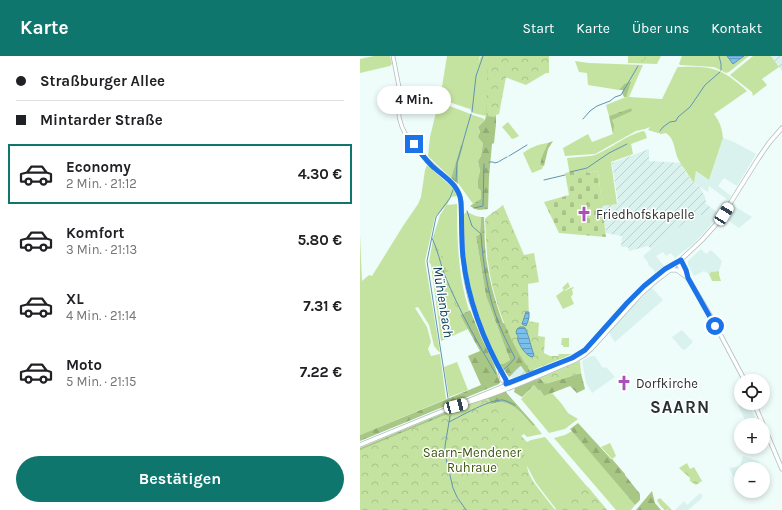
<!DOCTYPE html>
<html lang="de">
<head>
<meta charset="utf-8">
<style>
	:root { --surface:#fff; --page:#f6f6f6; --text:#202124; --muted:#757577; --line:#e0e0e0; --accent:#0f766e }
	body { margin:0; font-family:Karla,sans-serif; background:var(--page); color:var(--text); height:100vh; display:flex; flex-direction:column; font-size:15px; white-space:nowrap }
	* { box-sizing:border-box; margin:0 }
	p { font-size:13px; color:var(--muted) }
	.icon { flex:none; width:22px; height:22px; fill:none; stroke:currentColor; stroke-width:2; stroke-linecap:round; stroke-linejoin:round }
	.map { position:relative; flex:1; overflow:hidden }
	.sheet { display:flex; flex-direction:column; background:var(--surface); width:360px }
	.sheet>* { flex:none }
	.hud { display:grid; align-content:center; height:88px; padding:0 16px; background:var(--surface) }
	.buttons { position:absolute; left:374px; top:318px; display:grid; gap:8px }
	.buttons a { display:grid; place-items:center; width:36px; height:36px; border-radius:50%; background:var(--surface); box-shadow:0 2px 6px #0003; font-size:20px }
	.end { position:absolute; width:18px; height:18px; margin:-9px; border:5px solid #1a73e8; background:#fff; box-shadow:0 0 0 2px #fff }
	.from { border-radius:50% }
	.bubble { position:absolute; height:28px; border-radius:14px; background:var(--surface); box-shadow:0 2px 6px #0003; font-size:13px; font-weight:700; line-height:28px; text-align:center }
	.car { position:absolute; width:12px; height:24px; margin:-12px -6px; border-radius:5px; box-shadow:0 0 3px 1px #0007; background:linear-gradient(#fff 24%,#345 0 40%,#fff 0 76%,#345 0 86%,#fff 0) }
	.hud b { display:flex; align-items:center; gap:14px; height:38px; font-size:15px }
	.hud b+b { border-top:1px solid var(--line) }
	.hud i { width:10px; height:10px; background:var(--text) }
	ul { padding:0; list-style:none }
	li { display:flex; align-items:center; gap:12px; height:60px; margin:0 8px 6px; padding:0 8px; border:2px solid transparent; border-radius:0px }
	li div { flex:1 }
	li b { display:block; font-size:15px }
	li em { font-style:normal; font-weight:700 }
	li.selected { border-color:var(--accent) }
	li>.icon { width:36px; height:36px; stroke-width:1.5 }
	.button { display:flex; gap:8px; margin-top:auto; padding:8px 16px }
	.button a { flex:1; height:46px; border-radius:24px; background:var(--accent); color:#fff; font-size:16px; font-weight:700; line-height:46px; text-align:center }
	header { display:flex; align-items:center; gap:24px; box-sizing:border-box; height:56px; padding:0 20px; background:var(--accent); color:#fff }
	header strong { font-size:19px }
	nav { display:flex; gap:22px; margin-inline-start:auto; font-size:14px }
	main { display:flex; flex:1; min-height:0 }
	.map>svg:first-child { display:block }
</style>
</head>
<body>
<header>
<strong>Karte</strong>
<nav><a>Start</a><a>Karte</a><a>Über uns</a><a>Kontakt</a></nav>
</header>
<main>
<section class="sheet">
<div class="hud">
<b><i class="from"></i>Straßburger Allee</b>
<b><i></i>Mintarder Straße</b>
</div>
<ul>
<li class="selected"><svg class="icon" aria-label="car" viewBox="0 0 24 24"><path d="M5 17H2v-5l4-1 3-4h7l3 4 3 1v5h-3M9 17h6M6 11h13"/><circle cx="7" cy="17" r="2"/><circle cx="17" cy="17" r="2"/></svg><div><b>Economy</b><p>2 Min. · 21:12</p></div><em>4.30 €</em></li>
<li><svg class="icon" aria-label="car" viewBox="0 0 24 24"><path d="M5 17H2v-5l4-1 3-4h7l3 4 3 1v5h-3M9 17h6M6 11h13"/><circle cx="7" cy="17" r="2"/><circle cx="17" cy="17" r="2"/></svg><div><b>Komfort</b><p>3 Min. · 21:13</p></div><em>5.80 €</em></li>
<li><svg class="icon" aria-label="car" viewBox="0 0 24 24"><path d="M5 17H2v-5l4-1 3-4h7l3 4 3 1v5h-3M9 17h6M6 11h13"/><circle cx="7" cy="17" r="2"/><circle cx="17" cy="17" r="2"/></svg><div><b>XL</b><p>4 Min. · 21:14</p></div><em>7.31 €</em></li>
<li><svg class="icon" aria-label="car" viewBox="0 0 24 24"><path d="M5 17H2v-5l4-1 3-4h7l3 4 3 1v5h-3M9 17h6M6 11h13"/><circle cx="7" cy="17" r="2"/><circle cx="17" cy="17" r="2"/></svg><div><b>Moto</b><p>5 Min. · 21:15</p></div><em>7.22 €</em></li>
</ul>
<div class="button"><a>Bestätigen</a></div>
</section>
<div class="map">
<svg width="422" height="454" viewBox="0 0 422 454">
	<defs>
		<pattern id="industrial-furrows" width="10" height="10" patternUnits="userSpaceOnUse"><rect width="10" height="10" fill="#daf2ee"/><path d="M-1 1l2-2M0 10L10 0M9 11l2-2" fill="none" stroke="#bbd0cc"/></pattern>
		<pattern id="forest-firs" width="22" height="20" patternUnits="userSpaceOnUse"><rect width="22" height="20" fill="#a9c784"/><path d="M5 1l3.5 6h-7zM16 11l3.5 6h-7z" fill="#91ab72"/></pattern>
		<pattern id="wetland-marsh" width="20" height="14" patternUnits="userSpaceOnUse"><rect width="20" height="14" fill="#c5e3a0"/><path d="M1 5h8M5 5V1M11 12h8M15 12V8" fill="none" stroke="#a9c38a"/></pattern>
		<pattern id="cemetery-stones" width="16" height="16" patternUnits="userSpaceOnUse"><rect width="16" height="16" fill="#c5e3a0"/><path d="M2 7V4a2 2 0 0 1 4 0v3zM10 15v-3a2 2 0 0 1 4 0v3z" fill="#a9c38a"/></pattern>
		<pattern id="park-crowns" width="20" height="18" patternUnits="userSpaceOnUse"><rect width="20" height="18" fill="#c5e3a0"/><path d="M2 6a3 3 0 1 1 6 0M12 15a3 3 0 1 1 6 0" fill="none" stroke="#a9c38a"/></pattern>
		<pattern id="water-rules" width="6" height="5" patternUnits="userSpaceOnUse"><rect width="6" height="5" fill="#7ac0ed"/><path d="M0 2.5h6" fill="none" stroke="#649cc0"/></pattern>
	</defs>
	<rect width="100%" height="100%" fill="#eefcfa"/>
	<!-- built -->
	<path fill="#daf2ee" d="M363,82L374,86L396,98L377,130L364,122L358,130L371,140L368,144L349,130L348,136L334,127L336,115L349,124Z
		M374,150L392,161L379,172L366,163Z
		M353,153L359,158L349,171L334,187L315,202L311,197L306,200L303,196L296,200L304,210L295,217L293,213L288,209L289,208L283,200L338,155L343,161Z
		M341,193L346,198L351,194L362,205L359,215L351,216L349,218L344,215L334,220L328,209V205Z
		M292,232L303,244L255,286L250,279V276L272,251Z
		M322,274L333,286L325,294L322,293L312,281Z
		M231,300H235L243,312L246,311L255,321L232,337L226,327L222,305Z
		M382,347H389L395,362L386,366L378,349Z
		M383,400L398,405L400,407L390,413H381V422L376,425L369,412L380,410Z
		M340,437L343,440L341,441L342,442L328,454H315L324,445L327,449Z"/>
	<!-- industrial -->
	<path fill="url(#industrial-furrows)" d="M411,0H422V15L419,11Z
		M289,93V105L321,107L326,117L334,127L340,131L345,141L346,148L353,153L343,161L338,156L291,193L288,190L269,195L268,191H261L262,180L246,177L242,150L258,147L252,107Z
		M161,310L166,317L154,322L149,321L151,320L156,312Z"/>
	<!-- green -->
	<path fill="#c5e3a0" d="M14,0H30L32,8L30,10L0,17V3Z
		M87,0H120L118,7L121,0H128L126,60L113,57L110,53L80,43Z
		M268,0H301L297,8L268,7Z
		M322,0H389L369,16L366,17L354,11L320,9L319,8Z
		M393,0H411L419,11L402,23L407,29L393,40L392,36L370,19Z
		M215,5L229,7L283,9L269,41L302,43L317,12L318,11C329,11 342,10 353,13C366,16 377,26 387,35L354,58C360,66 362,72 363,82L349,124L336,115L334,127C328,119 323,111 318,103C314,94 315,83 306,77L301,78L288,74L290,71L285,73L276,75L235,98L205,100L203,92L228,78L232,86L253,78V77L252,64L271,52L249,60L246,49L266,41L264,28L259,34L228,29L227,17L219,16Z
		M78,48C90,49 102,55 113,59C118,61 122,61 125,64L118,71L123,87L121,100L118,105L120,115L118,123V132L121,135V144L113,148L98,127V107L101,89L91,122L68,100L70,81Z
		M148,66L159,80L155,82L152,83L142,71Z
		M283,75L285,76L287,82L271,88L273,98L251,106L257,148L242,150L238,115L227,117L226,115L210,120L207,102L230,100L235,99C252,92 266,79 283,75Z
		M188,87L182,100L180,109L183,110L182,113L172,117L163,97C171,91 179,88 188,87Z
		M67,109L93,132L98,140L91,141L87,149L97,148C97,184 98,220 109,254L100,259L108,273L81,285L71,209L69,206L74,178L80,159L86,150L75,161L65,205L80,296L78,295L74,290L69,269L58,251L55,252L67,271L71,286L68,293L71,300L80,298L86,343L0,379V179L2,225L9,219L12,220L43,170L58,148L61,141L65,114Z
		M107,156L116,160L121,161L120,177L119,179L116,180L126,240L150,304L143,308H140C123,276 111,243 106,207C104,191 104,174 104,158Z
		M359,215V219L361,225H352L349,218L351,216Z
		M208,226L210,231L205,234L207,236L206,234L213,231L214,232L212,233L213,238L211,241L214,248L203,253L196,240L204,234L202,232Z
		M202,282H209V291H203V289H201Z
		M97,306L108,334L89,341L84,311Z
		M174,329L179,335L180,334L184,340L192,337L201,347L208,357L218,363L205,373L189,377L161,343Z
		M138,346C154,346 163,359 173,370L175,369L182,378L167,381L164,378L161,380L167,386L171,384L185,381L247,454H195L196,453L176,427L167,410L166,411C172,427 184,440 195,454H0L107,360Z
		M212,375L275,449L271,454H256L194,382L205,379Z
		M250,387L253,393L256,400L252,403L241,391Z"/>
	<!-- forest -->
	<path fill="url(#forest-firs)" d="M128,0L148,22L146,21L136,48V68L134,87L132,88L129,121L128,153C120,154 117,155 110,150L121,143V135L118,132V123L120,115L118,105L121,100L123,87L118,81L120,76L118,71L125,64L126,60Z
		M271,26L266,41H264L262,37L263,34H259L264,28Z
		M271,52L272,55L252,64L254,69L253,78L249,60Z
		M193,85L188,93L184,110L180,109L182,100L188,87Z
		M101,89H103L98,107V128L91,122Z
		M121,161H124C125,176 124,192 127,207C130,228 136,248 143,267L150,268L174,314L166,317L161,310C154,313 154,318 149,321L140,308H143L150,304L126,240L116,180L119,179L120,177Z
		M110,254L121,281L134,308L140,326L139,328L0,385V379L121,329L108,300L120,295L100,259Z
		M221,317L225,333L217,337L210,330L192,337L184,340L180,334L179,335L174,329L162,341L154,336L155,332L180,322L185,328Z
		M145,335L175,369L173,370C163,359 154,346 138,346L0,397V392L101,350Z
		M218,367L251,403H252L265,418V419L280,438V444L275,449L210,373Z
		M292,435L295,447L301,454H276Z"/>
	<!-- wetland -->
	<path fill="url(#wetland-marsh)" d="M275,0H288L281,7H275Z
		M74,178L88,213L92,233L102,252L98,256L82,219L73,185Z"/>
	<!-- cemetery -->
	<path fill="url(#cemetery-stones)" d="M226,113L227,117L238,115L246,181L199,177L184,146L209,139L205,117C212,116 219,114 226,113Z"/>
	<!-- park -->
	<path fill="url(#park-crowns)" d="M128,0H189V17H186L166,29L150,23L146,21L139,58L136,59L135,61L126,60Z
		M143,149L164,199L174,197L179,226L168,228L169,265L179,267L178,280L185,281L184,297L190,300H198L199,298H212L203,302L170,315C148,284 133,244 128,206C126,192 126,177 125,163C129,158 138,154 143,149Z
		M0,253C1,269 4,285 0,301Z
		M220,305L221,317L185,328L180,322Z
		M128,341L131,348L165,384L162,388L170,424L174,427L195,454H0V394Z
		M327,407L330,413L334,411L342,425L336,429L330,425V422L320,413L319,412Z
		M228,431L247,454H195Z
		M300,442L312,454H308L307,453L305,454C301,451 299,448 297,444Z"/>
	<!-- water -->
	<path fill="url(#water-rules)" stroke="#6194b3" d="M367,0H384L373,8Z
		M166,256H169V262L166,270L162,268Z
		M160,271H164C168,275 171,292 174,299L172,301C166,300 159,289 158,284C157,277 160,283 156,277L157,273Z"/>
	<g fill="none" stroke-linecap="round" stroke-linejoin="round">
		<!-- stream -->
		<path stroke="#6194b3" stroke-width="1" d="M359,0L361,8V14
			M112,56L116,20L123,0
			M223,63L230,55L237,50L250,45L255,41L261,39L278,10
			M300,75L303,71L310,66L316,65L318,61L330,51L345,29L360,16
			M149,100L167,89
			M129,106H133L135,107C140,106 142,103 147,101
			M210,116L227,112L249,97L267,88
			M184,124L205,119
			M96,125L97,107L111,58
			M114,152L123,150L124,108
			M107,155L112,170L121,178C123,206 127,234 136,260C141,275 148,288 155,302L148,310L144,313
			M72,182C78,194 80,207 85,220C99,254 117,286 136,318
			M88,342L67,205L76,161L90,142L93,134
			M90,360L85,390V398L93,432L97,441L106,454
			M89,366C101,360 130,343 143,344C147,345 151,347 155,349"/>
		<!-- secondary casing -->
		<g stroke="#b0bebb" stroke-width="4.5">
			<path id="secondary" d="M33,0L40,36L39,61L42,71L45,77L67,104L95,130L100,139L101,146L103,201L106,225L110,243L123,279L134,302L146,324L147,331
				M140,316L142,324L146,328"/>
		</g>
		<!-- primary casing -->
		<g stroke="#b0bebb" stroke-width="5">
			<path id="primary" d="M321,204L326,214L328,222L350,259L385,325
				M318,206L319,209L323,218
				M310,214H317L328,222
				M105,346L218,300L225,294C247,271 267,245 292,224C300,217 308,210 317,206
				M394,347L422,413
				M96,350C137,339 175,321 214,305L224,299L231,293L280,239L297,224L310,214L342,184L359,165L398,103L409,87L422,72
				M0,389L97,349"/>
		</g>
		<!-- secondary -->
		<use href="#secondary" stroke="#fff" stroke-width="3"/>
		<!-- primary -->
		<use href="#primary" stroke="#fff" stroke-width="3.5"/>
	</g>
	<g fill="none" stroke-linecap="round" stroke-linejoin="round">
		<!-- route -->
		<path stroke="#1a73e8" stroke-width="5" d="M54,88C59,95 65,103 72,110C84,121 99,128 101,146C102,164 101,183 103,201C108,245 124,286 146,324V328L212,302L225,294L267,247L284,230L305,213L321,204L326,214L328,222L355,270"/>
	</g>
	<!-- icons -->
	<defs>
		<g id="church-bare" transform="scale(1.2)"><path d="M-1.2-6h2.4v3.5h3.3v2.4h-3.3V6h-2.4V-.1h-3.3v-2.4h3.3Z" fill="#aa50bc" stroke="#fff" stroke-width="2.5" paint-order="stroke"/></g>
	</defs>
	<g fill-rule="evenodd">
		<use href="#church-bare" x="224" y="158"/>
		<use href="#church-bare" x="264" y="327"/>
	</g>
	<g text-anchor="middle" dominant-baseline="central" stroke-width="3" stroke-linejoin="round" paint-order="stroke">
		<!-- poi labels -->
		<g font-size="13" fill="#282d2c" stroke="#fff" text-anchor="start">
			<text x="236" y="158">Friedhofskapelle</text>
			<text x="276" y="327">Dorfkirche</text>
		</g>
		<!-- park labels -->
		<g font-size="13" fill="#3d560f" stroke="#fff">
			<text x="112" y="396">Saarn-Mendener<tspan x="112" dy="15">Ruhraue</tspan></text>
		</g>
		<!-- water labels -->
		<g font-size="14" font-style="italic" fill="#003b58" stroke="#fff">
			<text transform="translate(83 246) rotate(81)">Mühlenbach</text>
		</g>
		<!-- district labels -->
		<g font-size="17" font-weight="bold" letter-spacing="1" fill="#283331" stroke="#fff">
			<text x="320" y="351">SAARN</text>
		</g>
	</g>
</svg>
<div class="buttons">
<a><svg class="icon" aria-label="locate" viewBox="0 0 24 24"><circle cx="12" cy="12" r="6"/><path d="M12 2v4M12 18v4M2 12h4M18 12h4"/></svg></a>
<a>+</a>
<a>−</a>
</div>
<i class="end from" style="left:355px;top:270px"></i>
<i class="end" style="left:54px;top:88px"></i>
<div class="bubble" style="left:17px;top:30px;width:74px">4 Min.</div>
<i class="car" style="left:364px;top:158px;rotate:33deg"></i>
<i class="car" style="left:96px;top:350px;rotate:75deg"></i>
</div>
</main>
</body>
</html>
